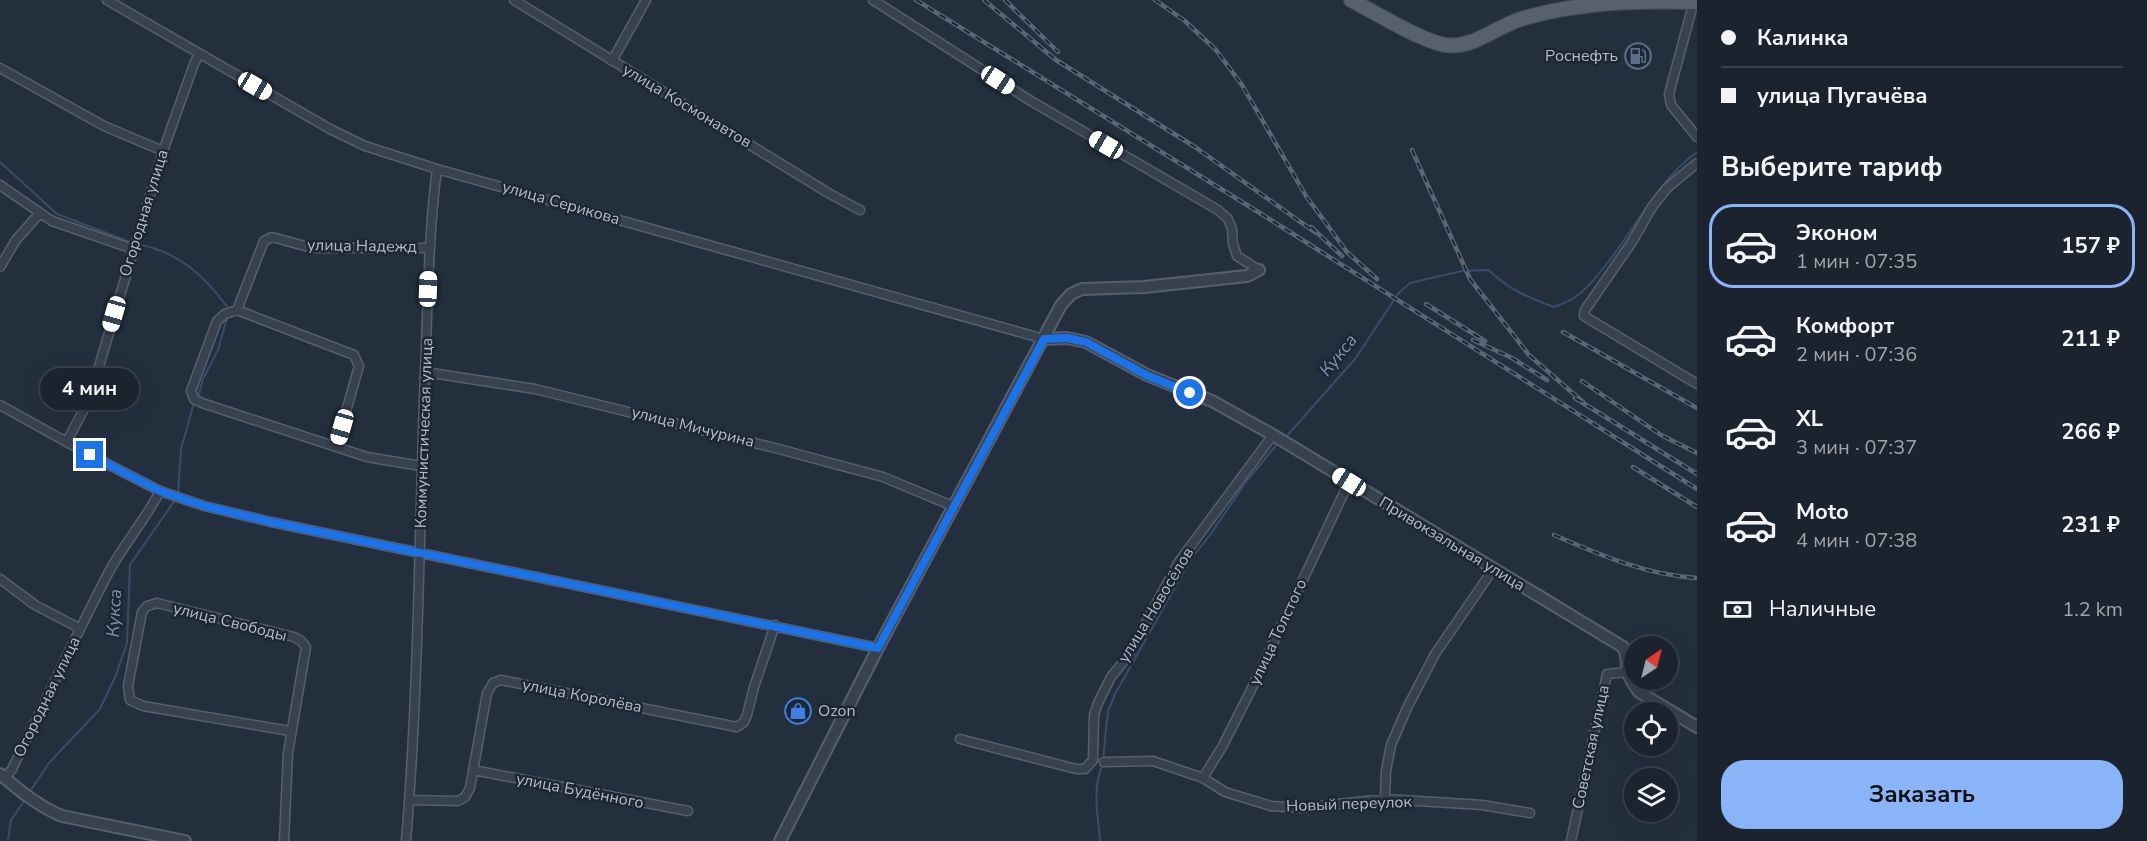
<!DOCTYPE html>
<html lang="ru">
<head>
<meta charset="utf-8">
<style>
	:root { --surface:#1b232e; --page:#242b36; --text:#f1f3f6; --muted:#a0a4aa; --line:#39404a; --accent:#8ab4f8 }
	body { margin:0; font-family:"Nunito Sans",sans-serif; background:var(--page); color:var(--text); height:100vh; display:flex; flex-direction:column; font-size:22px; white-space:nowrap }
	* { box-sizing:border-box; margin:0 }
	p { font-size:20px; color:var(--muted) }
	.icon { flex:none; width:33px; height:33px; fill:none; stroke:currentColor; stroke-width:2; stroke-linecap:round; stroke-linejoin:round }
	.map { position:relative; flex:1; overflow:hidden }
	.side { display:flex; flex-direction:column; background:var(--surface); width:450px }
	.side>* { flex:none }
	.top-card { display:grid; align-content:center; height:132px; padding:0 24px; background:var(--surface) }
	.needle { width:39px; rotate:35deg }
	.buttons { position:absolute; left:1624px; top:636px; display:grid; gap:12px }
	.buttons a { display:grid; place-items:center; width:54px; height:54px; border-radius:50%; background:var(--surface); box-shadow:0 6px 24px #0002,0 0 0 2px var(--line); font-size:30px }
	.end { position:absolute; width:27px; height:27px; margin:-14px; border:8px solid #1a73e8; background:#fff; box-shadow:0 0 0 3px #fff }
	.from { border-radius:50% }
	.bubble { position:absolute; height:42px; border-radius:21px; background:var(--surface); box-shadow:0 6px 24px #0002,0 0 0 2px var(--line); font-size:20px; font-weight:700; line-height:42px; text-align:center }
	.car { position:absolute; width:18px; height:36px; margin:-18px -9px; border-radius:8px; box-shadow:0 0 4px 2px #0007; background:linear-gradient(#fff 24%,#345 0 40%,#fff 0 76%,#345 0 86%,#fff 0) }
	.top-card b { display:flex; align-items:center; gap:21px; height:57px; font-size:22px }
	.top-card b+b { border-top:2px solid var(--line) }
	.top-card i { width:15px; height:15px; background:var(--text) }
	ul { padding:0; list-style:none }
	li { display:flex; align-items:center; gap:18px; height:84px; margin:0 12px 9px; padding:0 12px; border:3px solid transparent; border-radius:24px }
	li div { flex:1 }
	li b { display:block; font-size:22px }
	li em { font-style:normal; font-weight:700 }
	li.active { border-color:var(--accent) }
	li>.icon { width:54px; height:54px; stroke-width:1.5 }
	h2 { padding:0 24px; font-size:27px; line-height:72px }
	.pay { display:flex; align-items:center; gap:15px; height:66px; padding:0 24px; font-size:22px }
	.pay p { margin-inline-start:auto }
	.cta { display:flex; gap:12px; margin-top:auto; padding:12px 24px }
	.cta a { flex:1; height:69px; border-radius:24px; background:var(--accent); color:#111; font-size:24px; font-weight:700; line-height:69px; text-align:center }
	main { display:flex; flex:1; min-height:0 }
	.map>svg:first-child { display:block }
</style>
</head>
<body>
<main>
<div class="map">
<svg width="1697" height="841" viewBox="0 0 1697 841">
	<rect width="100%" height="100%" fill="#242f3e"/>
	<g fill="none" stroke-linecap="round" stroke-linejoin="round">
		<!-- stream -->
		<path stroke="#394c67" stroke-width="2" d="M0,162L57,214L130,242
			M137,244C179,252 204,275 228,308
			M198,397L203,379L218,350L227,318
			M1285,438L1355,359L1398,294L1410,283L1462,271L1489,270C1507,289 1530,298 1554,307C1561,304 1569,302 1575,297C1585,291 1594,280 1601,271C1634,232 1655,183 1697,152
			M178,495L181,449L194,403
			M1103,759L1108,711L1115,694L1191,559L1210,535L1246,482L1278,443
			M29,793L49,763L100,709L116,675L127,643L130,565L175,500
			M8,841L11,820L25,800
			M1100,841C1098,815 1092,790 1102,766"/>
		<!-- minor casing -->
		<g stroke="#565f6c" stroke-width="11">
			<path id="minor" d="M107,0L330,129L365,146L437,169L1044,339
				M514,0L830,194L860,210
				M873,0L1031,101L1218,210L1228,219L1232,229L1233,244L1237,256L1259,270
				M1694,1L1669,94L1671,105L1697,137
				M612,61L646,0
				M0,68L104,126L163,151
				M1697,163L1667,188L1652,207L1632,242L1585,310L1584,316L1697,384
				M0,185L52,221L133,249
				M0,267L16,240L39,214
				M237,310L354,355L359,366L336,447
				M425,372L535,389L775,448L883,477L955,507
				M0,405L90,455L160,491L204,506L271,522L878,648
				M67,441L89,400L163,151L194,64L199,54
				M421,466L367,457L202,403L194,399L191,391L217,321L225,314L237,310L264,241L272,237L312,248H429
				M0,579L35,605L79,628
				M960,739L1076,769H1085L1093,760L1094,715L1098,703L1111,677L1128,656L1178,563L1273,435
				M1104,762L1153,761L1203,778L1225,792L1271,806L1301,808L1385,799L1482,805L1530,813
				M473,770L688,811
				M5,778L12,769C45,703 76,634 111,568C126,542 146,518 160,491
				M1203,778L1222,747L1250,692L1349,482
				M1385,799L1386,771L1391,745L1407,708L1435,654L1494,568
				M410,800L458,801L465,797L470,788L487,693L493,683L501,680L737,727L744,722L747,715L754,687L775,625
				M284,841L288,753L306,647L301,641L294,637L157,603L147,606L142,612L128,686L130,700L143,706L290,731
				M406,841C419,686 419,529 425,373C428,305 428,237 437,169
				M1571,841L1607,674L1628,672"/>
		</g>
		<!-- tertiary casing -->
		<g stroke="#565f6c" stroke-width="14">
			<path id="tertiary" d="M1044,339L1067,338L1086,342L1147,375L1212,401L1273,435L1623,647C1629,658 1625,662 1628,673C1630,680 1635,686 1639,692L1697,727
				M0,774C20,791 38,806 62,816L185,841
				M780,841L878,648L1061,305L1071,294L1082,289L1144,287L1247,276L1259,270"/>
		</g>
		<!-- primary casing -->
		<g stroke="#414a57" stroke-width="16">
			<path id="primary" d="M1351,0C1374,12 1423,42 1446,45C1474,49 1498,25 1524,18C1581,2 1637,0 1697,2"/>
		</g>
		<!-- minor -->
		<use href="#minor" stroke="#38414e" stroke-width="8"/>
		<!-- tertiary -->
		<use href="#tertiary" stroke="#38414e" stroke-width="10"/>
		<!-- primary -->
		<use href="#primary" stroke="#56606e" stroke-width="14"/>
		<!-- rail casing -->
		<g stroke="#5a6575" stroke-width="4.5">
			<path id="rail" d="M916,0L1255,210L1697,489
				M984,0L1056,60L1195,147L1316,233
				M1005,0L1058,52
				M1155,0L1185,21L1216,50L1242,85L1306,196L1347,252L1377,279
				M1412,150L1470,279L1529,355L1583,402
				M1311,227L1342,256
				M1426,304L1485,341
				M1563,332L1697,408
				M1473,340L1512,358L1547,380
				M1582,381L1661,435L1697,453
				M1575,398L1697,474
				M1633,467L1697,507
				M1554,535C1600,555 1646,575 1697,578"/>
		</g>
		<!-- rail -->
		<use href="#rail" stroke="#1d2633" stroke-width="2" stroke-dasharray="7" stroke-linecap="butt"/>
	</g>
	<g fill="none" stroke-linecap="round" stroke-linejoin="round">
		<!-- route -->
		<path stroke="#1a73e8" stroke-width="8" d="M90,455L160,491L204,506L271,522L878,648L1044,339L1067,338L1086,342L1146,375L1190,393"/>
	</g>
	<!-- icons -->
	<defs>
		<g id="fuel-ring" transform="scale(1.35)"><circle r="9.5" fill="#1d2633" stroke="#5c6f8a" stroke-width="1.5"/><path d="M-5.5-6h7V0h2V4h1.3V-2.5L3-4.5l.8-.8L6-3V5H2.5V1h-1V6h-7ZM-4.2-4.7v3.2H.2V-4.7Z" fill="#5c6f8a"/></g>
		<g id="shop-ring" transform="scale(1.35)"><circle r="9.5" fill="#1d2633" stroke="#3f7fe0" stroke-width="1.5"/><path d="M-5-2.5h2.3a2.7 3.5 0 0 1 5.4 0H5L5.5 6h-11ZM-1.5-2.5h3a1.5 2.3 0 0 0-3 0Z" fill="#3f7fe0"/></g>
	</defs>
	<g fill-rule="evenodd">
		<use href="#fuel-ring" x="1638" y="56"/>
		<use href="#shop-ring" x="798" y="711"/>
	</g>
	<g text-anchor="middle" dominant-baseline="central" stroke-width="5" stroke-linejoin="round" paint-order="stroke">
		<!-- poi labels -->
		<g font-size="16" fill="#b4bcc9" stroke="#1d2633" text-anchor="end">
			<text x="1618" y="56">Роснефть</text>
			<text x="818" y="711" text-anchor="start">Ozon</text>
		</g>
		<!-- street labels -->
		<g font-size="16" fill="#b4bcc9" stroke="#1d2633">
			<text transform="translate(687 106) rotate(31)">улица Космонавтов</text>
			<text transform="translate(561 203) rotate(16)">улица Серикова</text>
			<text transform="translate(144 213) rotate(-73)">Огородная улица</text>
			<text transform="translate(362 246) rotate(1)">улица Надежд</text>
			<text transform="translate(693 427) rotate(14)">улица Мичурина</text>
			<text transform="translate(424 433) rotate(-88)">Коммунистическая улица</text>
			<text transform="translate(1452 544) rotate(31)">Привокзальная улица</text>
			<text transform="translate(1156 605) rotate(-59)">улица Новосёлов</text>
			<text transform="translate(230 622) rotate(14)">улица Свободы</text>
			<text transform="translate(1278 632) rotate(-65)">улица Толстого</text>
			<text transform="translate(582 696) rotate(11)">улица Королёва</text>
			<text transform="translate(47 697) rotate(-64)">Огородная улица</text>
			<text transform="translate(1591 747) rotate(-78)">Советская улица</text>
			<text transform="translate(580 791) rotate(11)">улица Будённого</text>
			<text transform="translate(1349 804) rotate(-2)">Новый переулок</text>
		</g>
		<!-- water labels -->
		<g font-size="18" font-style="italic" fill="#7c92b1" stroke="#1d2633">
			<text transform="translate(1338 355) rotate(-51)">Кукса</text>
			<text transform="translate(114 613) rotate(-87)">Кукса</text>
		</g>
	</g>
</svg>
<div class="buttons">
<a><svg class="needle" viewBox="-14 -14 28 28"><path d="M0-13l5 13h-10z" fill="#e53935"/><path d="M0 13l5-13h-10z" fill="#a0a4aa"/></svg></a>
<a><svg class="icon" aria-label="locate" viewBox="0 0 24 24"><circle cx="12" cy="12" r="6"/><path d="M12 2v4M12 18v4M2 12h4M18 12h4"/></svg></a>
<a><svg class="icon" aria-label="layers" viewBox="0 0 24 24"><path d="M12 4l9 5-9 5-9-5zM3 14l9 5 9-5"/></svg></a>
</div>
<i class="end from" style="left:1190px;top:393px"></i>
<i class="end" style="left:90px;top:455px"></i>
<div class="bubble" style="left:40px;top:368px;width:99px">4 мин</div>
<i class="car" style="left:998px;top:80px;rotate:123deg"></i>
<i class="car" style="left:255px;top:86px;rotate:120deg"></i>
<i class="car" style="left:1106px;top:145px;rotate:300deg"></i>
<i class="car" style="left:428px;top:289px;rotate:2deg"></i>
<i class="car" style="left:114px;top:314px;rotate:196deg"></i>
<i class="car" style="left:342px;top:427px;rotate:196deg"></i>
<i class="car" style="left:1349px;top:482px;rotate:302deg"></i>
</div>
<section class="side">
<div class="top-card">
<b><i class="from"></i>Калинка</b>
<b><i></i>улица Пугачёва</b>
</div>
<h2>Выберите тариф</h2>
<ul>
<li class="active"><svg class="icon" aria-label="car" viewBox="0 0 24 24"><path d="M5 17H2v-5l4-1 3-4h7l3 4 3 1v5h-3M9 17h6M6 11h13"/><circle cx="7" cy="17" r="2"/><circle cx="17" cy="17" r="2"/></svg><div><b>Эконом</b><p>1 мин · 07:35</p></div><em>157 ₽</em></li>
<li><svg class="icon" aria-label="car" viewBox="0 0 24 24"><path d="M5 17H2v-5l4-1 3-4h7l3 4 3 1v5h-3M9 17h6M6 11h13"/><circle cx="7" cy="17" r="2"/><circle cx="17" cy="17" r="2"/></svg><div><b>Комфорт</b><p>2 мин · 07:36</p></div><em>211 ₽</em></li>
<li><svg class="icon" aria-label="car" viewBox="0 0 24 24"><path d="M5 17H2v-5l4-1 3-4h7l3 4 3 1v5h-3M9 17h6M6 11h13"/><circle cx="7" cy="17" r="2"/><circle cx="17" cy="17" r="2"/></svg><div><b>XL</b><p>3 мин · 07:37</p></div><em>266 ₽</em></li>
<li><svg class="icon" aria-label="car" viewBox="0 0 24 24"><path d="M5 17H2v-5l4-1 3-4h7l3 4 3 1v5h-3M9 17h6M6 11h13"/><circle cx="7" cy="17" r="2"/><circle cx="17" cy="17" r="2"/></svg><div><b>Moto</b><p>4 мин · 07:38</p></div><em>231 ₽</em></li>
</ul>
<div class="pay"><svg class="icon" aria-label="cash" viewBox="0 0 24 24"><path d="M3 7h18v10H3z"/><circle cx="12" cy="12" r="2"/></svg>Наличные<p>1.2 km</p></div>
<div class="cta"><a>Заказать</a></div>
</section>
</main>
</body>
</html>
